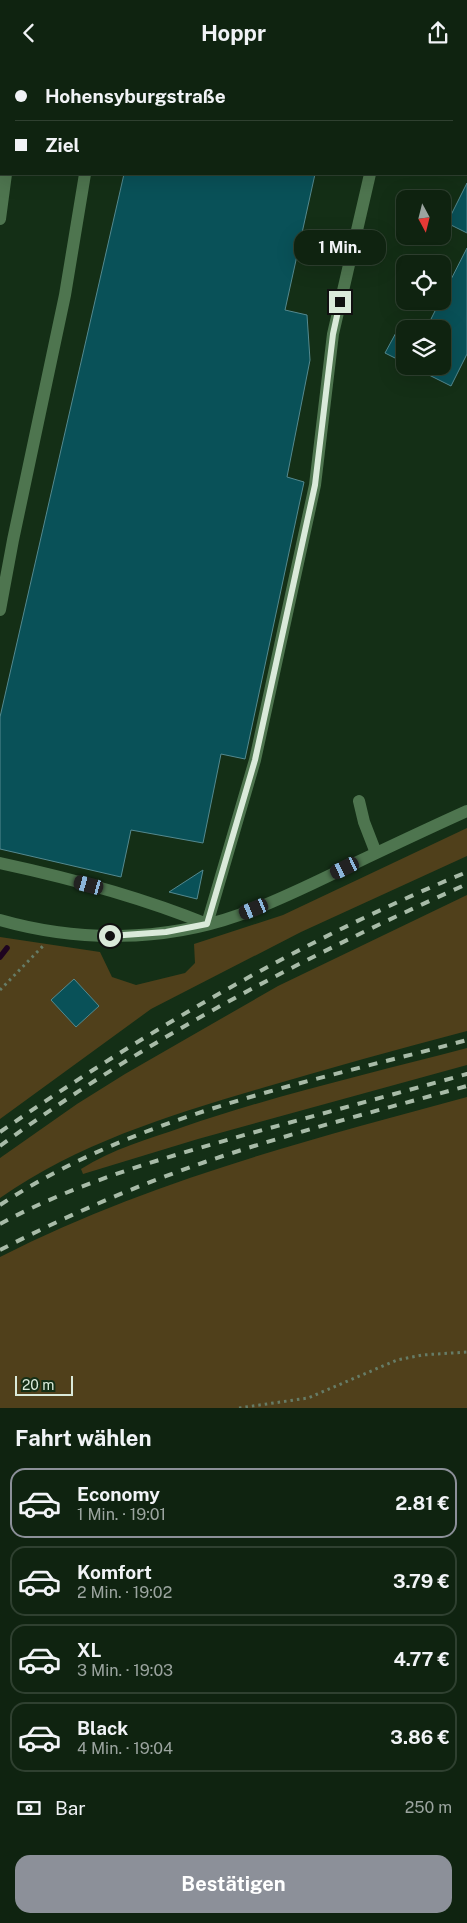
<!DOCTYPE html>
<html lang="de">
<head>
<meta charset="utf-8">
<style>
	:root { --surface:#0f2310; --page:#182b19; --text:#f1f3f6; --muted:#9ba49f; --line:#2f4030; --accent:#8c9099 }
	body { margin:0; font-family:"Public Sans",sans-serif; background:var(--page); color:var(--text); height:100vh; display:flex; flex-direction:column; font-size:19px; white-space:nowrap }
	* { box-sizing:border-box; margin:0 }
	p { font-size:16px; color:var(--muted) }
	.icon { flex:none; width:28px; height:28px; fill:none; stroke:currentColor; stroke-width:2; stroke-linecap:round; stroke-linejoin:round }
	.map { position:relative; height:1343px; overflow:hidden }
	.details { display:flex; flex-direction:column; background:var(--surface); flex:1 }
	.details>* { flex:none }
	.top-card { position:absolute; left:0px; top:0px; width:468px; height:110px; box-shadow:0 5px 20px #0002,0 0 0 1px var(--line); display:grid; align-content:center; height:110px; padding:0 15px; background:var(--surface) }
	.needle { width:32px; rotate:173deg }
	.controls { position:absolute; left:396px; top:125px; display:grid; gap:10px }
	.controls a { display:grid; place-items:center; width:55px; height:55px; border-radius:10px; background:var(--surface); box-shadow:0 5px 20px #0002,0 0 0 1px var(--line); font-size:25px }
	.scale { position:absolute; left:15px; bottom:12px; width:58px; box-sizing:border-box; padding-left:5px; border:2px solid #daeada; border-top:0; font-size:14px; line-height:18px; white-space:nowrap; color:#daeada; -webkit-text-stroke:4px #142f16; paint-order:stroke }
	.end { position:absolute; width:22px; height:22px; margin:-11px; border:6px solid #daeada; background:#111; box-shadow:0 0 0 2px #111 }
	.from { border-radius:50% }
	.bubble { position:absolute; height:35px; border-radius:15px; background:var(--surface); box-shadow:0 5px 20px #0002,0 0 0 1px var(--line); font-size:16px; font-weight:700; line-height:35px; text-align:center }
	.car { position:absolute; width:15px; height:30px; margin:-15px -8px; border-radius:6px; box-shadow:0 0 4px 1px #0007; background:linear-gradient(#222 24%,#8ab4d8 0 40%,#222 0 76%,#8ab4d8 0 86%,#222 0) }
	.top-card b { display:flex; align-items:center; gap:18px; height:48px; font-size:19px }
	.top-card b+b { border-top:1px solid var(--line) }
	.top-card i { width:12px; height:12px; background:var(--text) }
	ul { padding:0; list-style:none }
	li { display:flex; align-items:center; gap:15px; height:70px; margin:0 10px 8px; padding:0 5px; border:2px solid var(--line); border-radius:15px }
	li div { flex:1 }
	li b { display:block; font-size:19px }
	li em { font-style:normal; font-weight:700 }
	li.active { border-color:var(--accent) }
	li>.icon { width:45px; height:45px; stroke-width:1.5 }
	h2 { padding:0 15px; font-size:22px; line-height:60px }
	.pay { display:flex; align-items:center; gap:12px; height:55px; padding:0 15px; font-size:19px }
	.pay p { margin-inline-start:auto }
	.button { display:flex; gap:10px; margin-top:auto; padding:10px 15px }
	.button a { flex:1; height:58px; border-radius:15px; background:var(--accent); color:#fff; font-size:20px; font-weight:700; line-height:58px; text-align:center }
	header { display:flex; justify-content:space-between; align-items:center; height:65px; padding:0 15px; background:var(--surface); font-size:22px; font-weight:700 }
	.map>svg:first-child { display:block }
</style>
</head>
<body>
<header><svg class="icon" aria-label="back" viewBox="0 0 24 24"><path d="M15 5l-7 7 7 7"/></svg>Hoppr<svg class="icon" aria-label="share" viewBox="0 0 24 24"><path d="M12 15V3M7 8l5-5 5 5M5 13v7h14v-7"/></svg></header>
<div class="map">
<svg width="467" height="1343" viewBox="0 0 467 1343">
	<rect width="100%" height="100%" fill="#142f16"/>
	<!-- green -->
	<path fill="#50401b" d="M467,763V791L301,867L151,944L0,1054V872L100,887L112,912L136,920L185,908L195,898L194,879L283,850Z
		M467,830V966C398,984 330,1003 262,1023C170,1050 79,1078 0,1133V1093L77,1039L125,1009L278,921Z
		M467,983V1000L198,1074L83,1109L81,1104C112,1084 149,1074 183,1062C276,1030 372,1008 467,983Z
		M467,1032V1343H0V1192C147,1117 308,1075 467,1032Z"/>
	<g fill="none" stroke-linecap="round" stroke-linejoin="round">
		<!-- stream -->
		<path stroke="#1e0420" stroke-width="5.5" d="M0,892L7,883"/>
	</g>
	<!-- building -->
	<path fill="#095158" stroke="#54898f" d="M148,0H340L148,1Z
		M124,109H315L285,245L307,250L310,295L287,412L304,417L245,694L221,689L203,778L131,765L121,812L0,784V652Z
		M467,118V168L447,158Z
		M467,183V289L451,321L411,301H442V264H426L440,236H442V232Z
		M398,264L405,268V298L385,288Z
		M203,805L197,834L169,827Z
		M74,914L99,941L76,962L51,935Z"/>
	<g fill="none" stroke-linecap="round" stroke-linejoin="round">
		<!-- path -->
		<path stroke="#667c67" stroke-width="3" stroke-dasharray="2.5 4" stroke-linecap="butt" d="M0,925L43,881
			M239,1343L308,1333L397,1295L422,1290L467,1287"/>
		<!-- minor -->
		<path stroke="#4e754f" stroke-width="12" d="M19,1V0
			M102,1V0
			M394,1V0
			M0,154L6,109
			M0,545L13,475L65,230L85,109
			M359,736L364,757L376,788
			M0,798C70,813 141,832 207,859L255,695L315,420L333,269L370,109
			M0,855C77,877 163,877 239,850C276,837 312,819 347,802C387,783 427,764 467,746"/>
		<!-- rail -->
		<path stroke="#a8bba8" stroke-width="4" stroke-dasharray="9 9" stroke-linecap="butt" d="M0,1067C146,966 302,875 467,807
			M0,1081C144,975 304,892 467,819
			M0,1140C140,1048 308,1018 467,975
			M0,1159C77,1117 164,1093 248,1069C321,1049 394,1029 467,1009
			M0,1185C66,1151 135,1121 205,1097C290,1068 380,1045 467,1021"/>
	</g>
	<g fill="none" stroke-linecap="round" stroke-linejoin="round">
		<!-- route -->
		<path stroke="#daeada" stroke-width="6" d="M110,871L166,867L207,859L255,695L315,420L333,269L340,237"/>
	</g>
</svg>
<div class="controls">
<a><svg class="needle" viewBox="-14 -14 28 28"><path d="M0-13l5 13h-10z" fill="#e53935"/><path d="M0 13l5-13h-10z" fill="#9ba49f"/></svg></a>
<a><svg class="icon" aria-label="locate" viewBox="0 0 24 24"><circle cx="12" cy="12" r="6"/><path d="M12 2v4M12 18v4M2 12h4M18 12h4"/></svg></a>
<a><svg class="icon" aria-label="layers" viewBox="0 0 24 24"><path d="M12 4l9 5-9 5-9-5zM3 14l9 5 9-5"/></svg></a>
</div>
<div class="scale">20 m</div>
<i class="end from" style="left:110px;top:871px"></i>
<i class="end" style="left:340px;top:237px"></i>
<div class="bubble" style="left:294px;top:165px;width:92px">1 Min.</div>
<i class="car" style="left:345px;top:803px;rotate:244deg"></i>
<i class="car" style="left:89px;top:820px;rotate:285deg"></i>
<i class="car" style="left:254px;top:844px;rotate:248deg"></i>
<div class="top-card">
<b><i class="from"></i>Hohensyburgstraße</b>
<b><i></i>Ziel</b>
</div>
</div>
<section class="details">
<h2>Fahrt wählen</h2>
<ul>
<li class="active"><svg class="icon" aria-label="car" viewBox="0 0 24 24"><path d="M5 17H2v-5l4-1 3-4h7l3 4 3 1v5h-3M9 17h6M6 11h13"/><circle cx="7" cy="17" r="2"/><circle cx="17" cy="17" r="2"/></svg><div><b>Economy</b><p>1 Min. · 19:01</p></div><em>2.81 €</em></li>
<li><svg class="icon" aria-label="car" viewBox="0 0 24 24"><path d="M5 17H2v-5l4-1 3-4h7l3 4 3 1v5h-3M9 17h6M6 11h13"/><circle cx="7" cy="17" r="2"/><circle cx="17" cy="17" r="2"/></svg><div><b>Komfort</b><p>2 Min. · 19:02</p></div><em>3.79 €</em></li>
<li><svg class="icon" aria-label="car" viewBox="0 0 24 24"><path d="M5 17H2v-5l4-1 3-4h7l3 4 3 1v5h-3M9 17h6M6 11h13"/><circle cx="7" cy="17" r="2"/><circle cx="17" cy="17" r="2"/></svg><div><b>XL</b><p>3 Min. · 19:03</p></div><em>4.77 €</em></li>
<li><svg class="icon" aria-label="car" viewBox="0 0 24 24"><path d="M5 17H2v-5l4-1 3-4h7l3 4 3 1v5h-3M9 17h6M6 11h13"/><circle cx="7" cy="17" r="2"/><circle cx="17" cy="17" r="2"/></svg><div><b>Black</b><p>4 Min. · 19:04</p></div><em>3.86 €</em></li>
</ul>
<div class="pay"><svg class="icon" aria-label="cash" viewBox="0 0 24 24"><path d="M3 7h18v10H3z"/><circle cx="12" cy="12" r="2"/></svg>Bar<p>250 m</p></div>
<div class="button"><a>Bestätigen</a></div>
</section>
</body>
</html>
